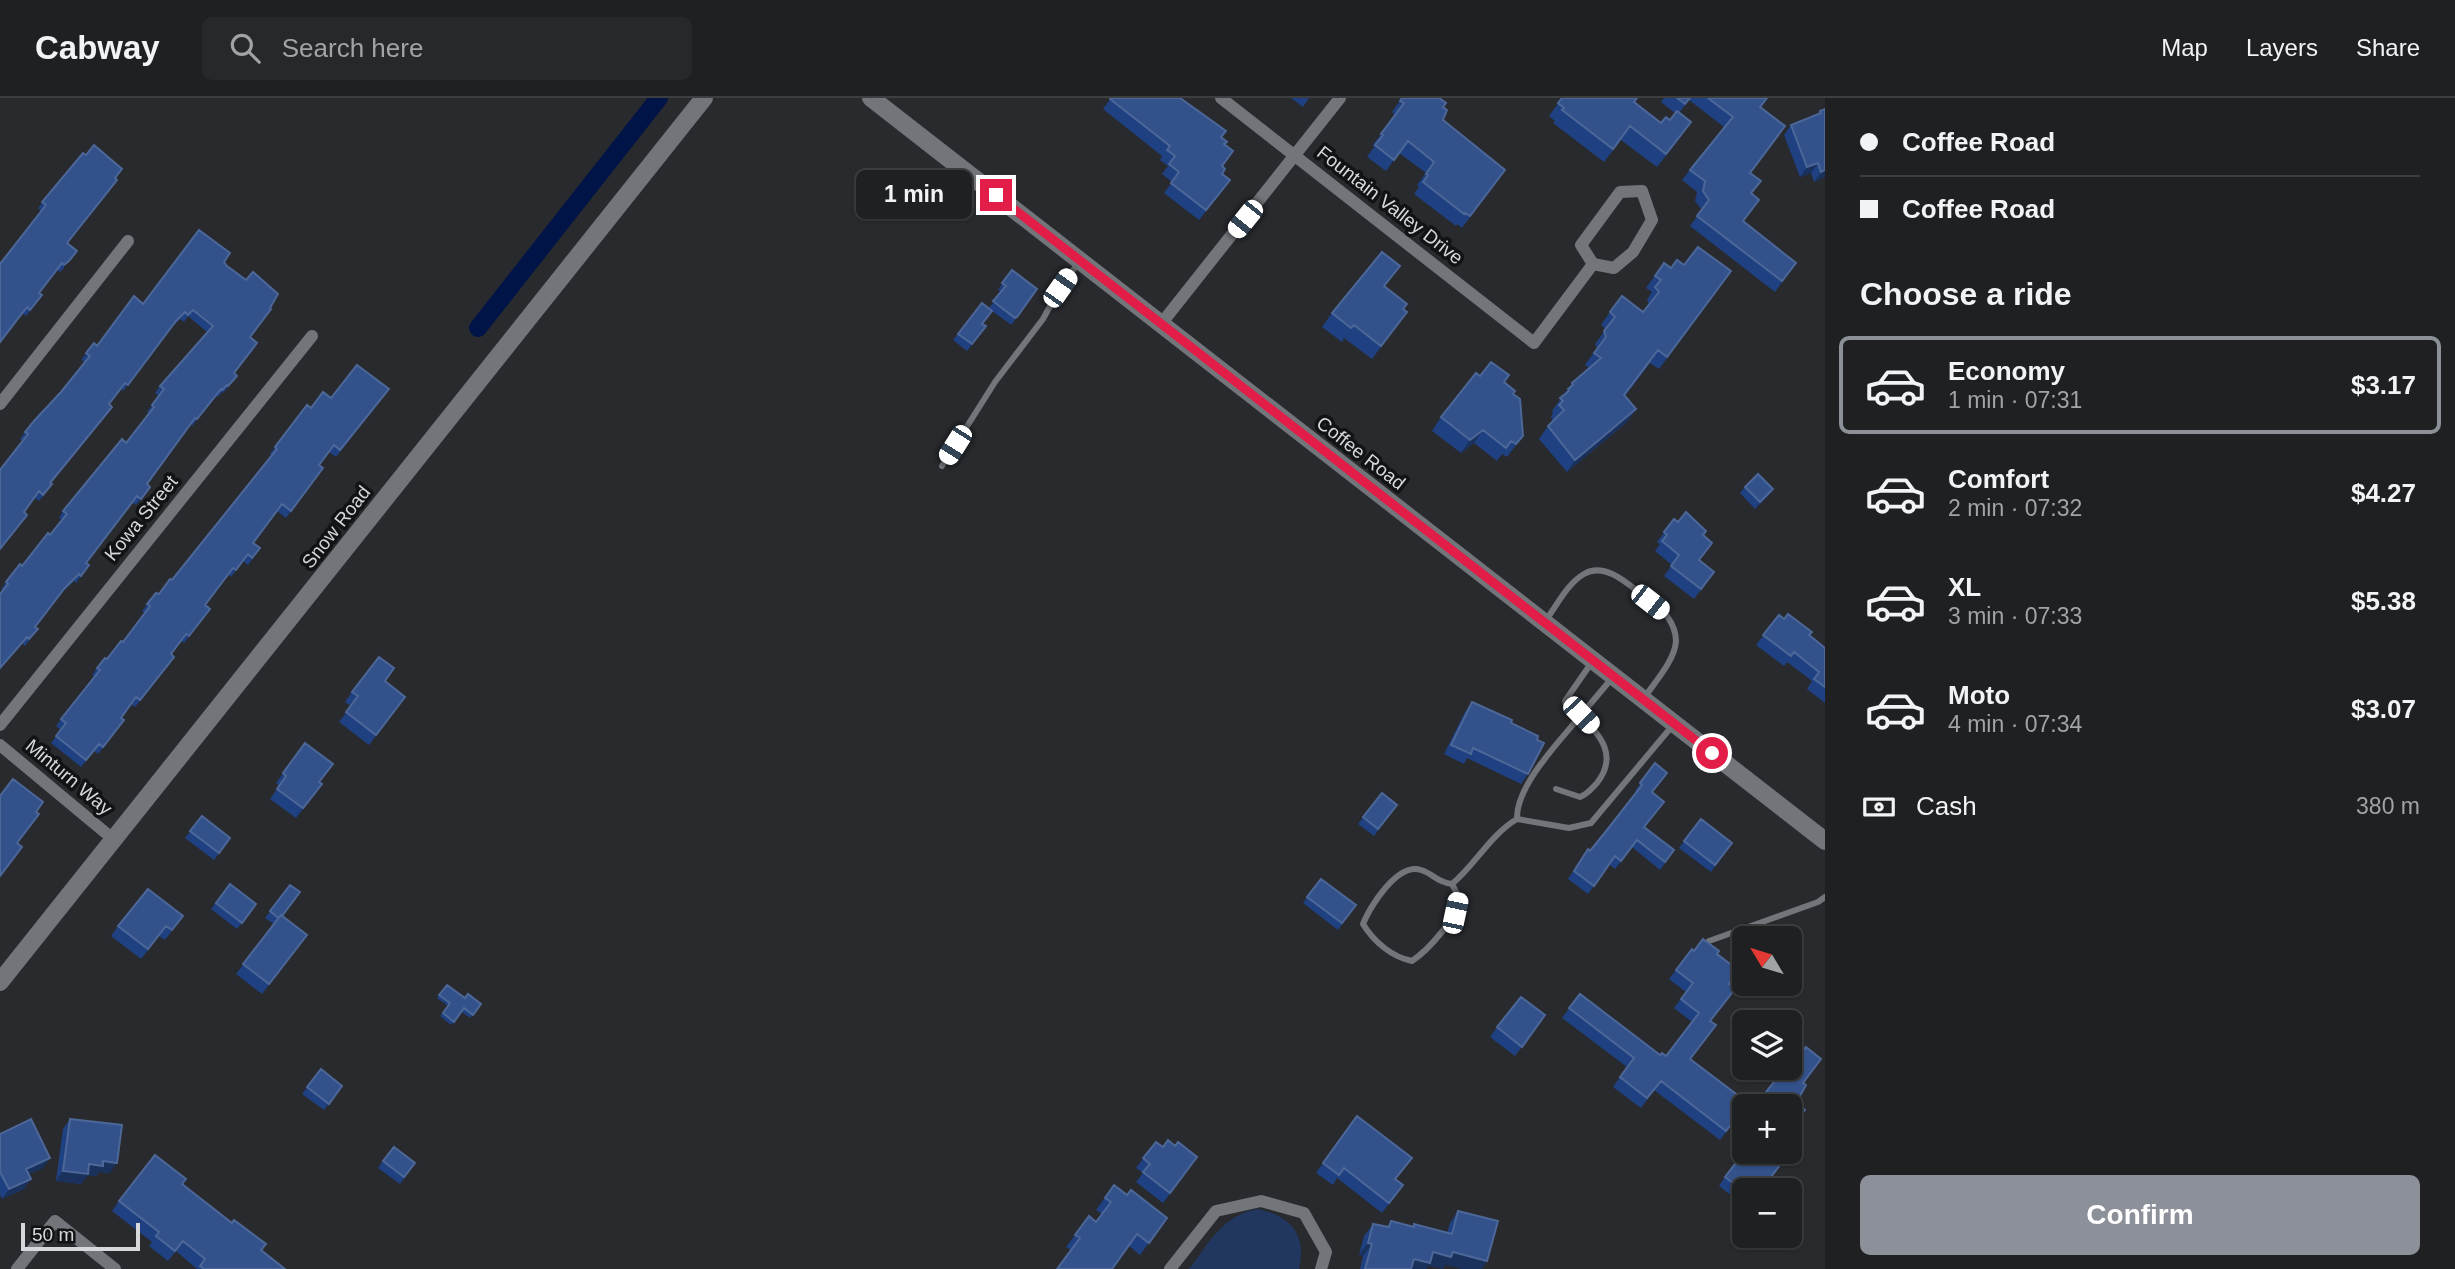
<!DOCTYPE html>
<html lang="en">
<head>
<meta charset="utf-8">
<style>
	:root { --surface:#1e2022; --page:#26282a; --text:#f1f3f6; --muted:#a1a3a5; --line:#3c3e40; --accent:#8c9099 }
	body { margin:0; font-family:Helvetica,sans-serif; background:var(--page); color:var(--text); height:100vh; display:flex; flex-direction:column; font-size:26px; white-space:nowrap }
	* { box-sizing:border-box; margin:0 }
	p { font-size:23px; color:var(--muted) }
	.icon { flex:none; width:38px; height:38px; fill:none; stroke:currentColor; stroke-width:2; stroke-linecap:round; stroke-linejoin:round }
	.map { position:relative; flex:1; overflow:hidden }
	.details { display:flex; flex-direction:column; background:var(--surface); width:630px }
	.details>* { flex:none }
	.guide { display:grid; align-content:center; height:154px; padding:0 35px; background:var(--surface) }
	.needle { width:46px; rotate:308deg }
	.fabs { position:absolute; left:1732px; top:828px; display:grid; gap:14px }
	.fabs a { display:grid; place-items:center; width:70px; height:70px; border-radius:10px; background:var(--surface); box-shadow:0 2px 5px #0004,0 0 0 2px var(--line); font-size:35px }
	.scale { position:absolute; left:21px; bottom:18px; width:119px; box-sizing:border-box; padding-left:7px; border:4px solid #d7d8db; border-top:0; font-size:19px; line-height:24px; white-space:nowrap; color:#d7d8db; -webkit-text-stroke:5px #121314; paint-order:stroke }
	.end { position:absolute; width:32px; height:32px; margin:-16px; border:9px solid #e11d48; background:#fff; box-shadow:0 0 0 4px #fff }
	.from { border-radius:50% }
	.bubble { position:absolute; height:49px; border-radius:10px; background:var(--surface); box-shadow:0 2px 5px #0004,0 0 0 2px var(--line); font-size:23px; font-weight:700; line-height:49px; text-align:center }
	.car { position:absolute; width:21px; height:42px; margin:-21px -10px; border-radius:9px; box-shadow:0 0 5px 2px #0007; background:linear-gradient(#fff 24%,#345 0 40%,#fff 0 76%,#345 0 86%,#fff 0) }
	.guide b { display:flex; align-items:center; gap:24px; height:66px; font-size:26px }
	.guide b+b { border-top:2px solid var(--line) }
	.guide i { width:18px; height:18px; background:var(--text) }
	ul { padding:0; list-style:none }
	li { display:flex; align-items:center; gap:21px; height:98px; margin:0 14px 10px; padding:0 21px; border:4px solid transparent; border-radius:10px }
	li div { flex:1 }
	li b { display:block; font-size:26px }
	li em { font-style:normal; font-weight:700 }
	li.current { border-color:var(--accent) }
	li>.icon { width:63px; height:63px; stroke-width:1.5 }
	h2 { padding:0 35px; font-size:32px; line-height:84px }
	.pay { display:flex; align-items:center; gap:18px; height:77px; padding:0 35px; font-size:26px }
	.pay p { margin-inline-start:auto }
	.primary-button { display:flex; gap:14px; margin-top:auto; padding:14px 35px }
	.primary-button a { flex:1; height:80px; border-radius:10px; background:var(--accent); color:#fff; font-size:28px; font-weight:700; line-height:80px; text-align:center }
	header { display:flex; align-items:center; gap:42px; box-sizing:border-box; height:98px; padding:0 35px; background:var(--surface); border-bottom:2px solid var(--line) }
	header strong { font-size:33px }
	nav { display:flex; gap:38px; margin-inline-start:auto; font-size:24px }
	.search { width:490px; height:63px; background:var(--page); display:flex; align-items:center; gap:18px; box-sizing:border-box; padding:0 24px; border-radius:10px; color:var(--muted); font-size:26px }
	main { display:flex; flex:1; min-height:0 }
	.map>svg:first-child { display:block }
</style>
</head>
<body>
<header>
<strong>Cabway</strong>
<div class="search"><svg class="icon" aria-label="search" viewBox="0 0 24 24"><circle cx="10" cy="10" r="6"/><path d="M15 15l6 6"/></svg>Search here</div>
<nav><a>Map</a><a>Layers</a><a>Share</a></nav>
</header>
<main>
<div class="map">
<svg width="1825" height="1171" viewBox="0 0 1825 1171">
	<rect width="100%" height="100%" fill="#282a2e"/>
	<!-- green -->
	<path fill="#21375f" d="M1258,1111C1291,1118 1307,1137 1299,1171H1189C1210,1144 1222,1117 1258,1111Z"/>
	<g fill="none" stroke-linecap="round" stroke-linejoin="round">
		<!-- canal -->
		<path stroke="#001448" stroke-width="18" d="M478,230L659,0"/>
		<!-- service -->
		<path stroke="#727579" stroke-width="6" d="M942,368L995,284L1043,221L1060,190L1079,164
			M1546,522C1557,507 1568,485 1584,476C1606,463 1630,488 1646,500C1653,506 1661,511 1667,518C1672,525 1676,533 1676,543C1675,562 1655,584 1644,600
			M1592,564L1565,603C1567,612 1572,616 1581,617L1613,579
			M1517,721C1516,687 1560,643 1581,617C1601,638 1618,658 1597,685C1591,691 1588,696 1580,699L1556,691
			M1452,786C1454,790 1458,796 1458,801C1459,819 1427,853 1412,863C1392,859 1374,844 1363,826C1370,808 1398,764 1421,772C1434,776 1436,784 1452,786C1476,766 1490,737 1517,721L1569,730L1591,725L1673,627
			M1709,843L1818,804L1825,799"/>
		<!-- minor -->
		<path stroke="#727579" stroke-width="12" d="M1221,0L1534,245L1593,166L1581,147L1620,94L1642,93L1652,122L1633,154L1614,170L1593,166
			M1161,226L1340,0
			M0,306L128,143
			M0,627L312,238
			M0,647L113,741
			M17,1171L55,1123L115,1171
			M1170,1171L1216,1113L1261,1103L1304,1115L1326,1154L1321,1171"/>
		<!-- secondary -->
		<path stroke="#727579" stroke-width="18" d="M871,0L1825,743
			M0,884L704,0"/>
	</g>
	<!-- wall -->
	<path fill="#1f4182" d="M1111,0L1221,39L1224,46L1222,69L1223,92L1199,122L1164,95L1172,84L1162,76L1168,68L1160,62L1162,58L1103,11Z
		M1291,0H1309L1303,9Z
		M1402,0L1443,9V22L1505,72L1462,130L1457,126L1456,128L1414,96L1419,89L1417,87L1426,75L1399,55L1386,73L1367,59L1374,49L1373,47L1395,17L1392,14Z
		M1562,0H1638L1634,4L1661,25L1670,22L1675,15L1661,4L1664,0H1767L1761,10L1750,75L1752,95L1744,123L1796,165L1775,194L1690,128L1702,112L1695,103L1697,94L1682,82L1724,29L1689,2L1679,15L1682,37L1657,69L1621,42L1604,64L1553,25L1555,23L1549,18Z
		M1825,11V79L1814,84L1811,75L1800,79L1784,37L1791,27L1818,16L1820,13Z
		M83,55L67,145L64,170L60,174L57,172L39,195L42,197L26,218L23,216L41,113L38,110Z
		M224,164L250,240L234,276L232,284L223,295L222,294L218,299L216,298L192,328L191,326L147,386L150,389L136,407L132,404L86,465L89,467L76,485L74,483L59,497L35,529L38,531L25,548L22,545L0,571V496L3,492L1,491L20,466L22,468L50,437L62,422L59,420L63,413L126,345L149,315L147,314L159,298L155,295L160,288L207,234L188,218L184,224L180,221L171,230L123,293L121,291L109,306L112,309L107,315L50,385L52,386L39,403L35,400L24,414L23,343L20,341L34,323L61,294L85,264L81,262L94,245L97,248L143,206Z
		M1664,165L1671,170L1684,167L1722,186L1659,271L1650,265L1625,298L1636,311L1627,324L1567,374L1539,341L1548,328L1553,323L1551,319L1553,315L1552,313L1572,285L1589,270L1585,267L1597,250L1595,246L1606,231L1601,227L1610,214H1643L1649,206L1647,202L1652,194L1646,190Z
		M1012,172L1037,191L1012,226H1010L992,213L983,226L986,228L967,253L953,242L982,205L989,210L1001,194L998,192Z
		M1385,189L1404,211L1407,214L1372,261L1344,240L1342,244L1322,229L1332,215Z
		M1480,278L1504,284L1513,296L1523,338L1507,359L1502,356L1497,363L1474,345L1461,355L1432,333L1441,319Z
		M389,291L336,359L329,354L319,367L323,370L286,420L277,413L253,445L260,450L248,467L243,463L231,479L228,476L205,507V517L184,545L181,542L171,556L170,565L135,609L131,606L121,620L124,622L98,656L94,653L81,669L51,645L61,632L56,628L94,578L92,577L97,570L107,561L123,544L145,515L142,513L156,495L159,496L172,482L272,357L270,356L275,349L311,310L331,300Z
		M1745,389L1773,391L1768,398L1755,411L1740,395Z
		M1674,421L1703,437L1699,463L1714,474L1694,501L1664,478L1672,467L1655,453L1660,446L1657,444Z
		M1779,517L1809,537L1825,550V605L1807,591L1812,583L1787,564L1784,568L1756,547Z
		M385,583L398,609L369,647L339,624L351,608L345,604L352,594Z
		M1472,604L1511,625L1537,642L1528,676L1521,686L1467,660L1464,666L1444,656L1465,614Z
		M305,645L320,684L322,686L296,720L270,701L279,688L276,685Z
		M1655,665L1653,695L1645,730L1674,752L1660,772L1632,749L1615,771L1609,766L1588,796L1568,781L1588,751L1590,753L1607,732L1636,694L1635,693Z
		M1382,695L1397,707L1374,738L1358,726Z
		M202,718L230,740L214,762L185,740Z
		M1701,721L1732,745L1711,774L1679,750Z
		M1321,781L1356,807L1338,832L1303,805Z
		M230,786L256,806L237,831L211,811Z
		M290,787L282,818L307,837L262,896L236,876L274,826L265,820Z
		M183,818L165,842L159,838L141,861L111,838L118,828Z
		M1692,851L1694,853L1717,856L1729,886L1690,961L1748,1005L1720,1042L1654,992L1641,1010L1613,989L1627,969L1562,920L1580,896L1660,957L1666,958L1692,924L1674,910L1686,894L1669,881Z
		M447,887L465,900L481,906L470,920L462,914L451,927L440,918L448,908L437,900Z
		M1538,927L1515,958L1490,939L1497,929Z
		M321,971L342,988L324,1012L302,996Z
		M1357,1018L1396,1082L1403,1087L1382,1115L1337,1080L1333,1087L1316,1075Z
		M70,1021L110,1075L99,1074L96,1078L88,1077L81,1086L56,1083L63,1031Z
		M0,1036L43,1070L28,1076L24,1091L2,1101L0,1097Z
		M1156,1044L1190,1069L1163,1105L1136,1084L1143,1075L1136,1070Z
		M383,1063L415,1065L400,1086L378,1070Z
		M1725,1079L1745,1092V1108L1719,1088Z
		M182,1086L261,1153L285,1171H197L176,1153L168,1163L149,1148L152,1144L112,1113L119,1103Z
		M1114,1087L1127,1097L1167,1120L1140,1157L1129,1148L1071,1152L1066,1149L1075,1137L1096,1124L1102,1116L1096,1112Z
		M1458,1113L1446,1167L1428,1168L1426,1171H1360L1363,1158L1359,1157L1364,1138L1373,1126L1387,1129L1391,1123L1413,1128L1414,1126L1447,1135L1450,1125Z"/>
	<!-- shaded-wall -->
	<path fill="#1a315c" d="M1818,65L1811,75L1800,79L1807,69Z
		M1825,72V79L1814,84L1821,74Z
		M1636,311L1627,324L1567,374L1575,362Z
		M1483,332L1474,345L1461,355L1470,342Z
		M1773,391L1768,398L1755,411L1760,404Z
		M79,476L74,483L59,497L64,491Z
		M50,1060L43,1070L19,1081L26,1071Z
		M103,1063L117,1065L110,1075L99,1074L96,1078L88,1077L81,1086L56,1083L63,1073Z
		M31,1081L24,1091L2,1101L9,1091Z
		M1368,1145L1372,1146L1363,1158L1359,1157Z
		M1433,1154H1453L1487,1163L1482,1171H1462L1446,1167L1443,1171L1428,1168L1426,1171H1407L1414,1161Z"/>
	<!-- building -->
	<path fill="#33528b" stroke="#4c6798" stroke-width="2" d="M1111,0H1180L1226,33L1221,39L1227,44L1224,46L1233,53L1222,68L1225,71L1222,76L1230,82L1206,112L1171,85L1179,74L1169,66L1175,58L1167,52L1170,48L1110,1Z
		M1402,0H1439L1446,5L1443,9L1447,12L1443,22L1505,72L1470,118L1465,115L1464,116L1423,84L1428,77L1426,76L1434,64L1408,43L1394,62L1375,47L1383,37L1381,36L1404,5L1400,3Z
		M1562,0H1637L1634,4L1661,25L1666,19L1670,22L1677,13L1691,24L1666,56L1630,28L1613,51L1562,12L1564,10L1558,5Z
		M1677,0H1690L1685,6Z
		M1708,0H1767L1760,9L1785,28L1750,75L1761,83L1751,95L1759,102L1743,123L1796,165L1782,183L1697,118L1709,102L1703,93L1705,83L1690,72L1733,19Z
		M1825,11V72L1821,74L1818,65L1807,69L1791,27L1821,15L1820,13Z
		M94,47L122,71L115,80L117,82L67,145L77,153L69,163L64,167L62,165L39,195L42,197L30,212L27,209L0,244V166L46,107L42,104L83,55L86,57Z
		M199,132L230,155L224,164L227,168L246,182L253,174L278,196L270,210L271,211L250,239L257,245L234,275L237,278L228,288L227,287L222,292L221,291L197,321L195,320L147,386L150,389L141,401L137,398L86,465L89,467L81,478L79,476L64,491L35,529L38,531L29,541L27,539L0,570V496L8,486L6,484L20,466L22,468L48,435L50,437L67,416L63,413L122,341L126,345L154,309L152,307L164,291L160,288L213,228L193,212L188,217L185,214L176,223L128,287L125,285L109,306L112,309L50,385L52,386L43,397L39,393L24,414L27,417L0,451V372L28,336L25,334L34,323L61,294L90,258L86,255L94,245L97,248L134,198L143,206Z
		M1698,149L1731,173L1667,259L1658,252L1624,297L1636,311L1575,362L1548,328L1564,312L1559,307L1563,303L1560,300L1569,293L1568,291L1573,287L1572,285L1601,260L1594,255L1606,239L1604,233L1615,219L1610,214L1622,198L1643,214L1659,194L1655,189L1661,182L1655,178L1664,165L1671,170L1677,162L1684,167Z
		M1382,154L1400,168L1384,188L1407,206L1403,211L1407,214L1381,248L1354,227L1351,230L1332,215Z
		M1012,172L1037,191L1017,219L1015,220L993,203L1006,188L1002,185Z
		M982,205L992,213L982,226L986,228L972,246L958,236Z
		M1491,264L1509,277L1504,284L1515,293L1513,296L1520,301L1523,338L1516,346L1511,343L1506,350L1483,332L1470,342L1441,319L1476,275L1480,278Z
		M357,267L389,291L340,352L334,347L319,367L323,370L291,413L282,406L253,445L260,450L252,460L248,456L236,472L233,470L205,507L210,511L189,538L186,536L171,556L174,559L140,602L136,599L121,620L124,622L103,649L99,646L86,662L56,638L66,625L61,621L100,572L97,570L105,560L107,561L121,543L123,544L150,508L147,506L156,495L159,496L170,481L172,482L277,351L275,349L307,307L311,310L323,294L331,300Z
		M1758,376L1773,391L1760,404L1745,389Z
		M1686,414L1706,433L1703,437L1712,445L1699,462L1714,474L1701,491L1671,468L1679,457L1662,443L1667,437L1664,434L1674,421L1678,424Z
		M1788,516L1812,534L1809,537L1825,550V589L1814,581L1819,574L1794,554L1791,558L1763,537L1779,517L1784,521Z
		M379,559L394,570L385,583L405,599L376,637L346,614L358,598L352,594Z
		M1472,604L1512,622L1511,625L1538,638L1537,642L1544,645L1528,676L1473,650L1471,656L1451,647Z
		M305,645L333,666L319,684L322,686L303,710L277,691L286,678L283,675Z
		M1655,665L1667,675L1652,694L1664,704L1644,729L1674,752L1665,764L1637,742L1621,763L1615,758L1594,788L1574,773L1588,751L1590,753L1607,732L1642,687L1640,685Z
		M13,681L43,704L36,714L39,716L17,745L22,749L0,778V698Z
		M1382,695L1397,707L1378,731L1363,719Z
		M202,718L230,740L219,755L190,733Z
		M1701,721L1732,745L1715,767L1684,743Z
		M1321,781L1356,807L1342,825L1307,799Z
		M230,786L256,806L242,825L216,805Z
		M290,787L300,794L282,818L281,817L278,820L270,813Z
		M148,791L183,818L172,832L166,828L148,851L118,828Z
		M281,817L307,837L269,886L243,866Z
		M1703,841L1719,853L1717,856L1738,872L1729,886L1735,891L1710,923L1716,927L1690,961L1748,1005L1726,1033L1661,983L1647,1000L1620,979L1634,960L1569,910L1580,896L1660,957L1662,955L1666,958L1699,915L1681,901L1693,885L1676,872L1692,851L1694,853Z
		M447,887L465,900L468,896L481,906L473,917L464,910L454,924L443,915L450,905L439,897Z
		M1521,899L1545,917L1522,949L1497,929Z
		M1806,949L1821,961L1803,985L1806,987L1796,1005L1805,1012L1790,1031V1008H1755L1781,975L1783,977L1788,972Z
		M321,971L342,988L329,1006L307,989Z
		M1357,1018L1412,1060L1395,1081L1403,1087L1389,1105L1344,1070L1339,1077L1323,1065Z
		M31,1021L50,1060L26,1071L31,1081L9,1091L0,1074V1036Z
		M70,1021L122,1027L117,1065L103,1063V1068L89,1066L88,1076L63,1073Z
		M1790,1035L1799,1042L1790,1053Z
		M1168,1042L1175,1048L1178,1044L1197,1059L1170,1095L1143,1074L1150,1066L1143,1060L1156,1044L1163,1049Z
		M394,1049L415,1065L404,1079L383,1063Z
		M1745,1053V1054H1790L1761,1092H1745V1094L1725,1079Z
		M155,1057L186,1081L182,1086L232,1125L234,1122L266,1146L261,1152L285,1171H204L200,1168L205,1161L183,1143L175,1153L156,1138L159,1134L119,1103Z
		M1114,1087L1127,1097L1131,1092L1167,1120L1149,1145L1137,1136L1112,1171H1057L1080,1140L1075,1137L1089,1118L1096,1124L1111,1104L1105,1100Z
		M1458,1113L1498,1123L1487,1163L1453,1154L1451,1159L1433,1154L1430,1165L1414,1161L1411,1171H1365L1372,1146L1368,1145L1373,1126L1389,1129L1391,1123L1414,1129V1126L1452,1136Z"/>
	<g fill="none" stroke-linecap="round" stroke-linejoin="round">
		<!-- route -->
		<path stroke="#e11d48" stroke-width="9" d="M996,97L1712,655"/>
	</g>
	<g text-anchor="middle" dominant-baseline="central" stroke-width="7" stroke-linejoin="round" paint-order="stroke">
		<!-- street labels -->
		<g font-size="19" fill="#d7d8db" stroke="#121314">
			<text transform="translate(1390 107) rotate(38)">Fountain Valley Drive</text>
			<text transform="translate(1361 355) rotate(38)">Coffee Road</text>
			<text transform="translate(141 420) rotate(-51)">Kowa Street</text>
			<text transform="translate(336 429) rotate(-52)">Snow Road</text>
			<text transform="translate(69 679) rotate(40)">Minturn Way</text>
		</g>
	</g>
</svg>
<div class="fabs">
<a><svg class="needle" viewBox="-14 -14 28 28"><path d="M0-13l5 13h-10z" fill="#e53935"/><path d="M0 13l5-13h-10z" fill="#a1a3a5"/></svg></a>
<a><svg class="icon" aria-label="layers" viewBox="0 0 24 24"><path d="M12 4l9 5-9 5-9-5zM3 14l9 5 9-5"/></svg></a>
<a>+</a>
<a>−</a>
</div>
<div class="scale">50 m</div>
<i class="end from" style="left:1712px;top:655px"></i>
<i class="end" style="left:996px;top:97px"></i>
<div class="bubble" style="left:856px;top:72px;width:116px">1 min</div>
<i class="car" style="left:1245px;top:121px;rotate:219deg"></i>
<i class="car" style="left:1060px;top:190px;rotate:35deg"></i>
<i class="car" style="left:955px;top:347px;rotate:212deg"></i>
<i class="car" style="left:1650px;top:504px;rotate:128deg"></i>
<i class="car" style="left:1581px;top:617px;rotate:136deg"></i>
<i class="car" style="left:1455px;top:815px;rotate:12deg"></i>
</div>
<section class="details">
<div class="guide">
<b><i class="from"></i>Coffee Road</b>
<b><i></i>Coffee Road</b>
</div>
<h2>Choose a ride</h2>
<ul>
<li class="current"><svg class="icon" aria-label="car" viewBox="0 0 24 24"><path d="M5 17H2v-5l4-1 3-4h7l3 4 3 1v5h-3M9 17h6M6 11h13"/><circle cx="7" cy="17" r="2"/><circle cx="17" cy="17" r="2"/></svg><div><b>Economy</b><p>1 min · 07:31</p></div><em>$3.17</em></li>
<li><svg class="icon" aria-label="car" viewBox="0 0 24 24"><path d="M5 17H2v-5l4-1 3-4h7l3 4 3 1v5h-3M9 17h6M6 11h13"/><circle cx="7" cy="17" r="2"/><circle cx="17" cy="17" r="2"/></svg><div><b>Comfort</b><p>2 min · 07:32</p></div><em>$4.27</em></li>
<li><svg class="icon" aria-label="car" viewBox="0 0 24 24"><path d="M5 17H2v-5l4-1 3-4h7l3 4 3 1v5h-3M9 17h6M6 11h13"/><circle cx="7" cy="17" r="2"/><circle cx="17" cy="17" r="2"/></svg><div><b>XL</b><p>3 min · 07:33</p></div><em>$5.38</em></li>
<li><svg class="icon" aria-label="car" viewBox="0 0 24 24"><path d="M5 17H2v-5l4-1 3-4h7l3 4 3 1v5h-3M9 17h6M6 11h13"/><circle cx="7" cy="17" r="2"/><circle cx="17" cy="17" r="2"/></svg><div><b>Moto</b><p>4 min · 07:34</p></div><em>$3.07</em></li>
</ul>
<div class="pay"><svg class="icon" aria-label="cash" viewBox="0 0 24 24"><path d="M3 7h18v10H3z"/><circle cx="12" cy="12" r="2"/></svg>Cash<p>380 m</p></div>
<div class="primary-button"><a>Confirm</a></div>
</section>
</main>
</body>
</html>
